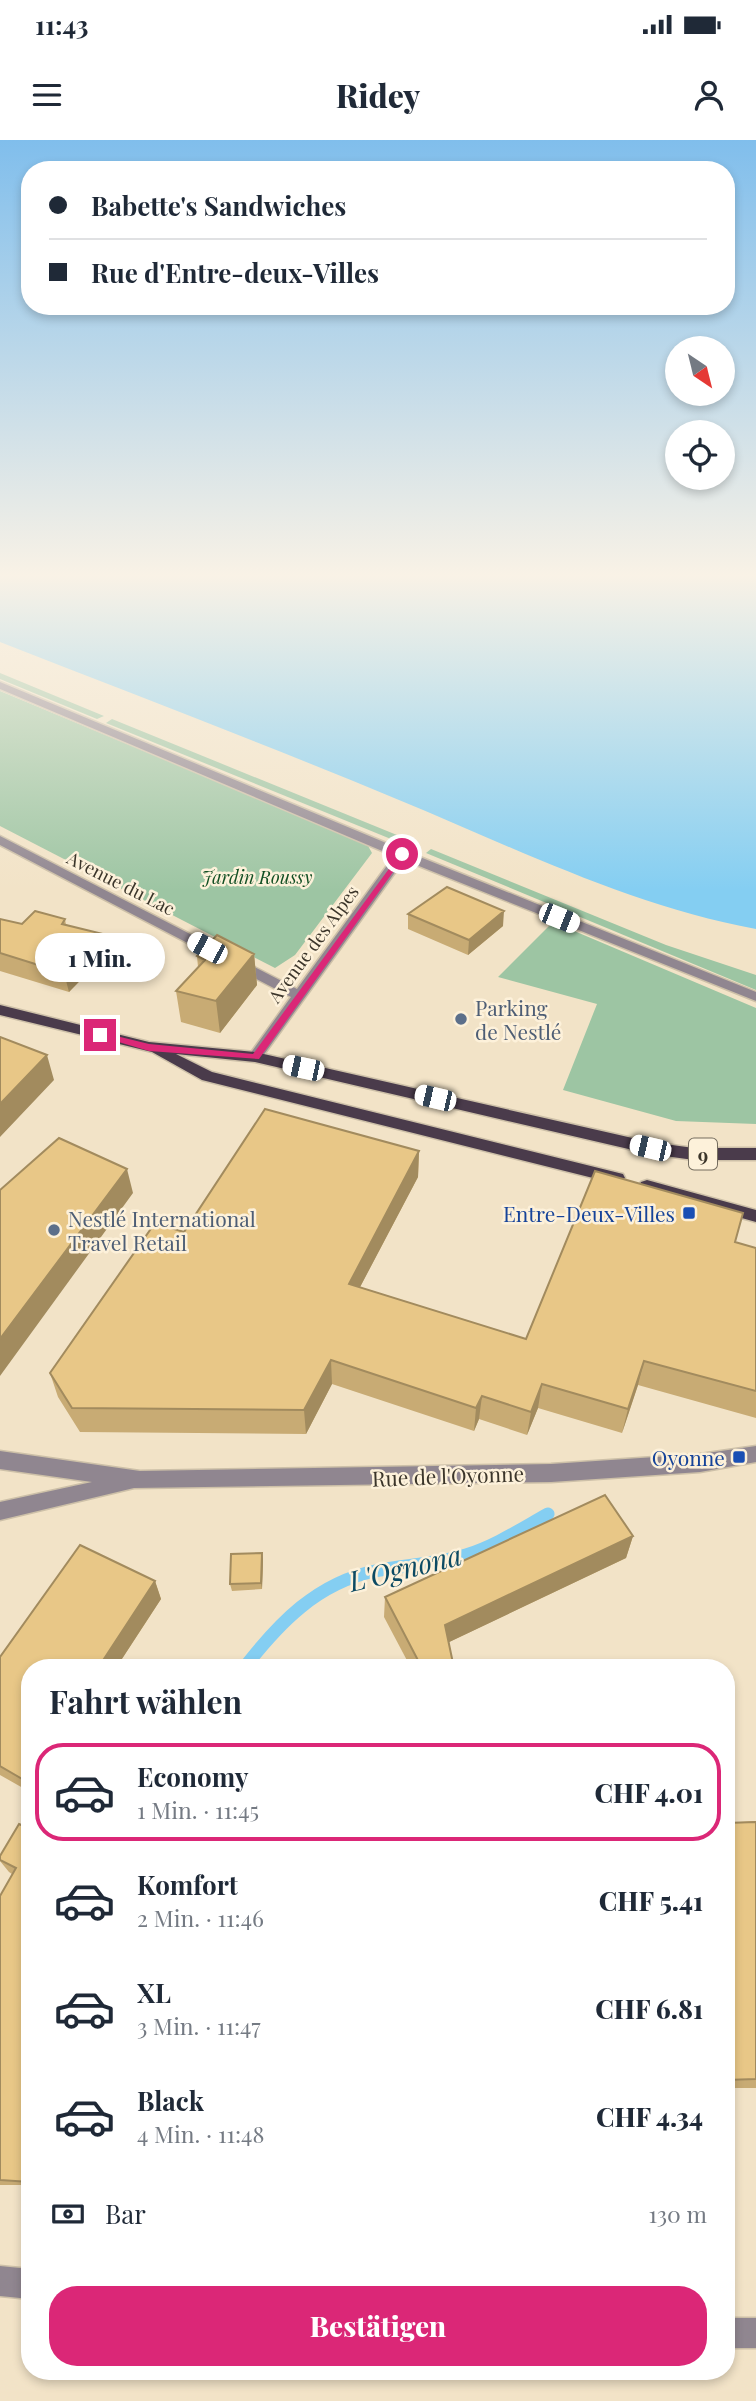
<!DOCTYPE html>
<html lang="de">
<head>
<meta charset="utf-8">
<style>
	:root { --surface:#fff; --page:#f2f2f3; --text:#1f2937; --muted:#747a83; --line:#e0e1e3; --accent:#db2777 }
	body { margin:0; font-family:"Playfair Display",serif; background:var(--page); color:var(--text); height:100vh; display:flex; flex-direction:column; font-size:26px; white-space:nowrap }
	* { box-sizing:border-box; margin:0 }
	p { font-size:23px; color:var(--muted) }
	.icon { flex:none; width:38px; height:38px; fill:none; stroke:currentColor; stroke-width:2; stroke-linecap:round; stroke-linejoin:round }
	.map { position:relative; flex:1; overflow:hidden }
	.details { position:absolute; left:21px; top:1519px; width:714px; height:721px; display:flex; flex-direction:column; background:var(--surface); border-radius:28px; box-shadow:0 4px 10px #0003 }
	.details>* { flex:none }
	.guide { position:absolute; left:21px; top:21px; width:714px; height:154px; border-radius:28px; box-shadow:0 4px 10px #0003; display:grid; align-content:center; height:154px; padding:0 28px; background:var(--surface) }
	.needle { width:46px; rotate:145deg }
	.buttons { position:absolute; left:665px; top:196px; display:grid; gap:14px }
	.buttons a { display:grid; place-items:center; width:70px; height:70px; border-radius:50%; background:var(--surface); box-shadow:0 4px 10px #0003; font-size:35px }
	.end { position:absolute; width:32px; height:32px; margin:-16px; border:9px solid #db2777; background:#fff; box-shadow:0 0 0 4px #fff }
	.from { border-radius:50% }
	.bubble { position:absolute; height:49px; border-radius:24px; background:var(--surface); box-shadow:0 4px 10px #0003; font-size:23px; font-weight:800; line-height:49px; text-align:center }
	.car { position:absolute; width:21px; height:42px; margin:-21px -10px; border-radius:9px; box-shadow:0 0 5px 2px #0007; background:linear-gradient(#fff 24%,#345 0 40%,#fff 0 76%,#345 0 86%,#fff 0) }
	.guide b { display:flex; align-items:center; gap:24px; height:66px; font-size:26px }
	.guide b+b { border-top:2px solid var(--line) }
	.guide i { width:18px; height:18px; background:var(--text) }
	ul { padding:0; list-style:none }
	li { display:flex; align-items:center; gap:21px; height:98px; margin:0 14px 10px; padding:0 14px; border:4px solid transparent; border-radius:28px }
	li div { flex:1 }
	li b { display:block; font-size:26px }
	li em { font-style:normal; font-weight:800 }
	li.current { border-color:var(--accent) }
	li>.icon { width:63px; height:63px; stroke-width:1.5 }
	h2 { padding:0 28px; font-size:32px; line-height:84px }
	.pay { display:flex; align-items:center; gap:18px; height:77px; padding:0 28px; font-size:26px }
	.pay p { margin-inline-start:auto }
	.primary-button { display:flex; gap:14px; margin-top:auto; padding:14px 28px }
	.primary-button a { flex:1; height:80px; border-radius:28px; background:var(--accent); color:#fff; font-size:28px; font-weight:800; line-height:80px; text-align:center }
	.status { display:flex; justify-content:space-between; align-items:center; height:49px; padding:0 35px; background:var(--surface); direction:ltr }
	.status svg { height:19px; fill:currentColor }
	header { display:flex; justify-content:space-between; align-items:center; height:91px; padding:0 28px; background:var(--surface); font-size:32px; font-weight:800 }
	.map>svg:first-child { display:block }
</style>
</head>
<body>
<div class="status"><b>11:43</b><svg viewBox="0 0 49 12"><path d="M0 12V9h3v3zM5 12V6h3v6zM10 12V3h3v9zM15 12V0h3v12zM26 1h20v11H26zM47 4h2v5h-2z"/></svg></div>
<header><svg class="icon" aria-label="menu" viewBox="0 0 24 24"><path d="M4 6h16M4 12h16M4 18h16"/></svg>Ridey<svg class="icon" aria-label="person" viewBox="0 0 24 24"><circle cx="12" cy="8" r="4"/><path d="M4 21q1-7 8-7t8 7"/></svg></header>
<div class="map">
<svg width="756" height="2261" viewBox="0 0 756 2261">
	<rect width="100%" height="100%" fill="#f2e3c7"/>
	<!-- green -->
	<path fill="#9dc5a3" d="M0,533L104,576L97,579L0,539Z
		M0,551L367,704L372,713L295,815L275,828L0,686Z
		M112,579L419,704L413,708L106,583Z
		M431,709L666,805L756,835V850L426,713Z
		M553,782L756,868V984L676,981L563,950L597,864L498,837Z"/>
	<!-- water -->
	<path fill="#84cef2" d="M0,434H756V789C631,766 515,708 399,660C267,605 133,554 0,502Z"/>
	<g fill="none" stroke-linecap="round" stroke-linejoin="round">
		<!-- stream -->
		<path stroke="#84cef2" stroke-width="13" d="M244,1528C279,1483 317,1443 375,1431C405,1425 437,1424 466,1415C495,1406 521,1389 548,1374"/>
		<!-- minor casing -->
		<g stroke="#cdc0a8" stroke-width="3">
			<path id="minor" d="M0,542L415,715L756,852V861L404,720L260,920H250L248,917L250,914L291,857L0,705V696L297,849L394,716L0,549Z
				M756,1306V1322L700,1332L551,1342L134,1348L0,1380V1362L92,1342L0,1329V1311L140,1331L551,1324L700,1314Z
				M0,2126L30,2129V2159L0,2156Z
				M726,2178H756V2208H726Z"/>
		</g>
		<!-- major casing -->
		<g stroke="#cdc0a8" stroke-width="3">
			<path id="major" d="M0,865L149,902L255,912L650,1002L694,1008H756V1020H694L650,1014L255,922L176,914L212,932L623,1034L625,1038L617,1044L202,940L152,912L0,875Z
				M647,1040L756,1070V1082L641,1050L639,1046L641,1042Z"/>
		</g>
		<!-- minor -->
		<use href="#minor" fill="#908690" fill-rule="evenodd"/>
		<!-- major -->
		<use href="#major" fill="#4a3b4b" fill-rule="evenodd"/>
	</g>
	<!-- wall -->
	<path fill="#c8ab74" d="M408,774L503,786L468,815L408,789Z
		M0,779L22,784L65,779L66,785L106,814L69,852L0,831Z
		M254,814L257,845L220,893L181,882L176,851L198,827L197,816Z
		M419,1011L418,1037L360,1147L526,1199L735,1102L756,1108V1278L638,1245L622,1293L538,1268L527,1295L479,1279L474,1291L332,1244L306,1294L80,1292L58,1257L50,1233L184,1092Z
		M633,1396L626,1418L449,1502L454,1528H411L384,1477L385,1457Z
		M262,1413L263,1419L262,1449L232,1451L230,1444Z
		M155,1441L161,1459L116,1528H30V1652L0,1635V1517Z
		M756,1681V1948H726V1683Z
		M30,1689V2045H0V1756L12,1734L9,1732L0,1721V1716Z"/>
	<!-- shaded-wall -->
	<path fill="#a28b5e" d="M504,771L503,786L468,815L469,800Z
		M103,794L106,814L69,852L64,833Z
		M254,814L257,845L220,893L216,861Z
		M47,915L54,940L0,997V964Z
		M419,1011L418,1037L349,1168V1144Z
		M127,1029L133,1053L0,1236V1199Z
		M331,1220L332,1244L306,1294L304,1270Z
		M644,1221L638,1245L622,1293L628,1269Z
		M542,1244L538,1268L527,1295L531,1272Z
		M482,1256L479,1279L474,1291L476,1268Z
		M633,1396L626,1418L443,1505L445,1485Z
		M262,1413L263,1419L262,1449L261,1443Z
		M155,1441L161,1459L116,1528H98Z
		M30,1632V1648L24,1640Z"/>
	<!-- building -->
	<path fill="#e8c787" stroke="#a28b5e" stroke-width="2" d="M447,747L504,771L469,800L408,774Z
		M35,771L65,779L62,784L103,794L64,833L0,813V779L22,784Z
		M217,795L254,814L216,861L176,851L205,820L197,816Z
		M0,897L47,915L0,964Z
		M265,969L419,1011L349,1144L526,1199L595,1031L743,1073L735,1102L756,1108V1251L644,1221L628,1269L542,1244L531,1272L482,1256L476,1268L331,1220L304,1270L72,1268L50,1233L155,1083L184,1092Z
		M59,998L127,1029L0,1199V1050Z
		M605,1355L633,1396L445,1485L454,1528H422L385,1457Z
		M80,1405L155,1441L98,1528H30V1632L24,1640L0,1626V1517Z
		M262,1413L261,1443L230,1444L231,1414Z
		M756,1682V1939L726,1940V1683Z
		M19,1684L30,1689V1814L28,1818H30V2042L0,2040V1756L16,1728L0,1720V1716Z"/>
	<!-- sky -->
	<linearGradient id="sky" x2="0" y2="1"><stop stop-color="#80beec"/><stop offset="0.58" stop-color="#f9f2e6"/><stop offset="1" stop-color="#f9f2e6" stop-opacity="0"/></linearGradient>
	<rect width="756" height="751" fill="url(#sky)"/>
	<!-- route -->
	<path fill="#db2777" d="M402,711L406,714L259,919L149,911L95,895L100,892L149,904L253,914Z"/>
	<!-- markers -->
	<g fill="#5c6f8a" stroke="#fdf1da" stroke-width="2.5">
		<circle cx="461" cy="879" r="7"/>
		<circle cx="54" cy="1090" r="7"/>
	</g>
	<g fill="#1a4fb4" stroke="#fdf1da" stroke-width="2.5">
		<rect x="682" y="1066" width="14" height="14" rx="3.5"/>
		<rect x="732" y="1310" width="14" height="14" rx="3.5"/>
	</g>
	<g text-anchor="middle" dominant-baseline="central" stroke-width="5" stroke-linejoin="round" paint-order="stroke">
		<!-- far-park labels -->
		<g font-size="18" font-style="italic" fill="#124f23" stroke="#fdf1da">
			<text x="257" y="737">Jardin Roussy</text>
		</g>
		<!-- far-street labels -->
		<g font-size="18" fill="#3b352a" stroke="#fdf1da">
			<text transform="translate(121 743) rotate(27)">Avenue du Lac</text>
			<text transform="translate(313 804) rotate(-54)">Avenue des Alpes</text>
		</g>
		<!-- shield labels -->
		<rect fill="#fdf1da" stroke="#756d5f" stroke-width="2" x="689" y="998.5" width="28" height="31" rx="5"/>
		<g font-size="19" font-weight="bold" fill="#3b352a">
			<text x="703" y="1014">9</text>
		</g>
		<!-- service labels -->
		<g font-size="21" fill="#4e5e75" stroke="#fdf1da" text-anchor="start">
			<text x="475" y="867">Parking<tspan x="475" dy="24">de Nestlé</tspan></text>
			<text x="68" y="1078">Nestlé International<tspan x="68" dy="24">Travel Retail</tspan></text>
		</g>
		<!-- transit labels -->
		<g font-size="21" fill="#164399" stroke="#fdf1da" text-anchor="end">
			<text x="675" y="1073">Entre-Deux-Villes</text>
			<text x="725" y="1317">Oyonne</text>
		</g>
		<!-- street labels -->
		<g font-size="21" fill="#3b352a" stroke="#fdf1da">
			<text transform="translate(448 1335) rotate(-2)">Rue de l'Oyonne</text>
		</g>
		<!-- near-water labels -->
		<g font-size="28" font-style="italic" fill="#0c4a63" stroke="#fdf1da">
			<text transform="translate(405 1427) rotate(-14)">L'Ognona</text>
		</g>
	</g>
</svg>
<div class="buttons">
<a><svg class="needle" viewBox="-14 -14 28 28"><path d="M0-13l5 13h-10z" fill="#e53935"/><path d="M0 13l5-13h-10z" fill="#747a83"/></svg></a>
<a><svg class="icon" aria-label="locate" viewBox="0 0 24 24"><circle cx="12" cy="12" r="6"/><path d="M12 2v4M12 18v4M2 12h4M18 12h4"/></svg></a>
</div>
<i class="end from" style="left:402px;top:714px"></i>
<i class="end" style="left:100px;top:895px"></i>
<div class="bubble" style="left:35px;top:793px;width:130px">1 Min.</div>
<i class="car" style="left:559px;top:778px;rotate:112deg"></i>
<i class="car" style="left:207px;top:808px;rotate:298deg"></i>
<i class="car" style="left:303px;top:928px;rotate:282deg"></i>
<i class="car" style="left:435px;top:958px;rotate:283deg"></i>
<i class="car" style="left:650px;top:1008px;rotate:283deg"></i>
<div class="guide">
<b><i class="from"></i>Babette's Sandwiches</b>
<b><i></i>Rue d'Entre-deux-Villes</b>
</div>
<section class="details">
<h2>Fahrt wählen</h2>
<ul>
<li class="current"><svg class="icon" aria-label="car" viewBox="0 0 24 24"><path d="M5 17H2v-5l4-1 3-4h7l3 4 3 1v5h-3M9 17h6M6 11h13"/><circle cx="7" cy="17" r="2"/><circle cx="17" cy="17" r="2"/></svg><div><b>Economy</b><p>1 Min. · 11:45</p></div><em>CHF 4.01</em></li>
<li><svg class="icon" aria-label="car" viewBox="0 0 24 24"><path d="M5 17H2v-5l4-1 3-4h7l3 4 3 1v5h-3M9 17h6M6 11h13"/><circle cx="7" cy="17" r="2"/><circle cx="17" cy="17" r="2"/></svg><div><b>Komfort</b><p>2 Min. · 11:46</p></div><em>CHF 5.41</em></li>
<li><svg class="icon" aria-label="car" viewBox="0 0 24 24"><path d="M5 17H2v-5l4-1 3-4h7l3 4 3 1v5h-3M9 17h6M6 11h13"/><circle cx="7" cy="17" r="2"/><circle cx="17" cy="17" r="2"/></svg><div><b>XL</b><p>3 Min. · 11:47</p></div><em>CHF 6.81</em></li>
<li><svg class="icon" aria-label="car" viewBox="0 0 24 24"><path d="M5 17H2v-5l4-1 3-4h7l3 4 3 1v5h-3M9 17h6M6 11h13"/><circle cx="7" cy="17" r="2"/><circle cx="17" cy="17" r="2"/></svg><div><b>Black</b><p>4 Min. · 11:48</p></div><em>CHF 4.34</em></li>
</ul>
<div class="pay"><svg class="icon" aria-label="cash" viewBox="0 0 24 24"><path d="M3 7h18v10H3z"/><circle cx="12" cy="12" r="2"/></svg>Bar<p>130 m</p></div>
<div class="primary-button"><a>Bestätigen</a></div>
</section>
</div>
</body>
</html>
